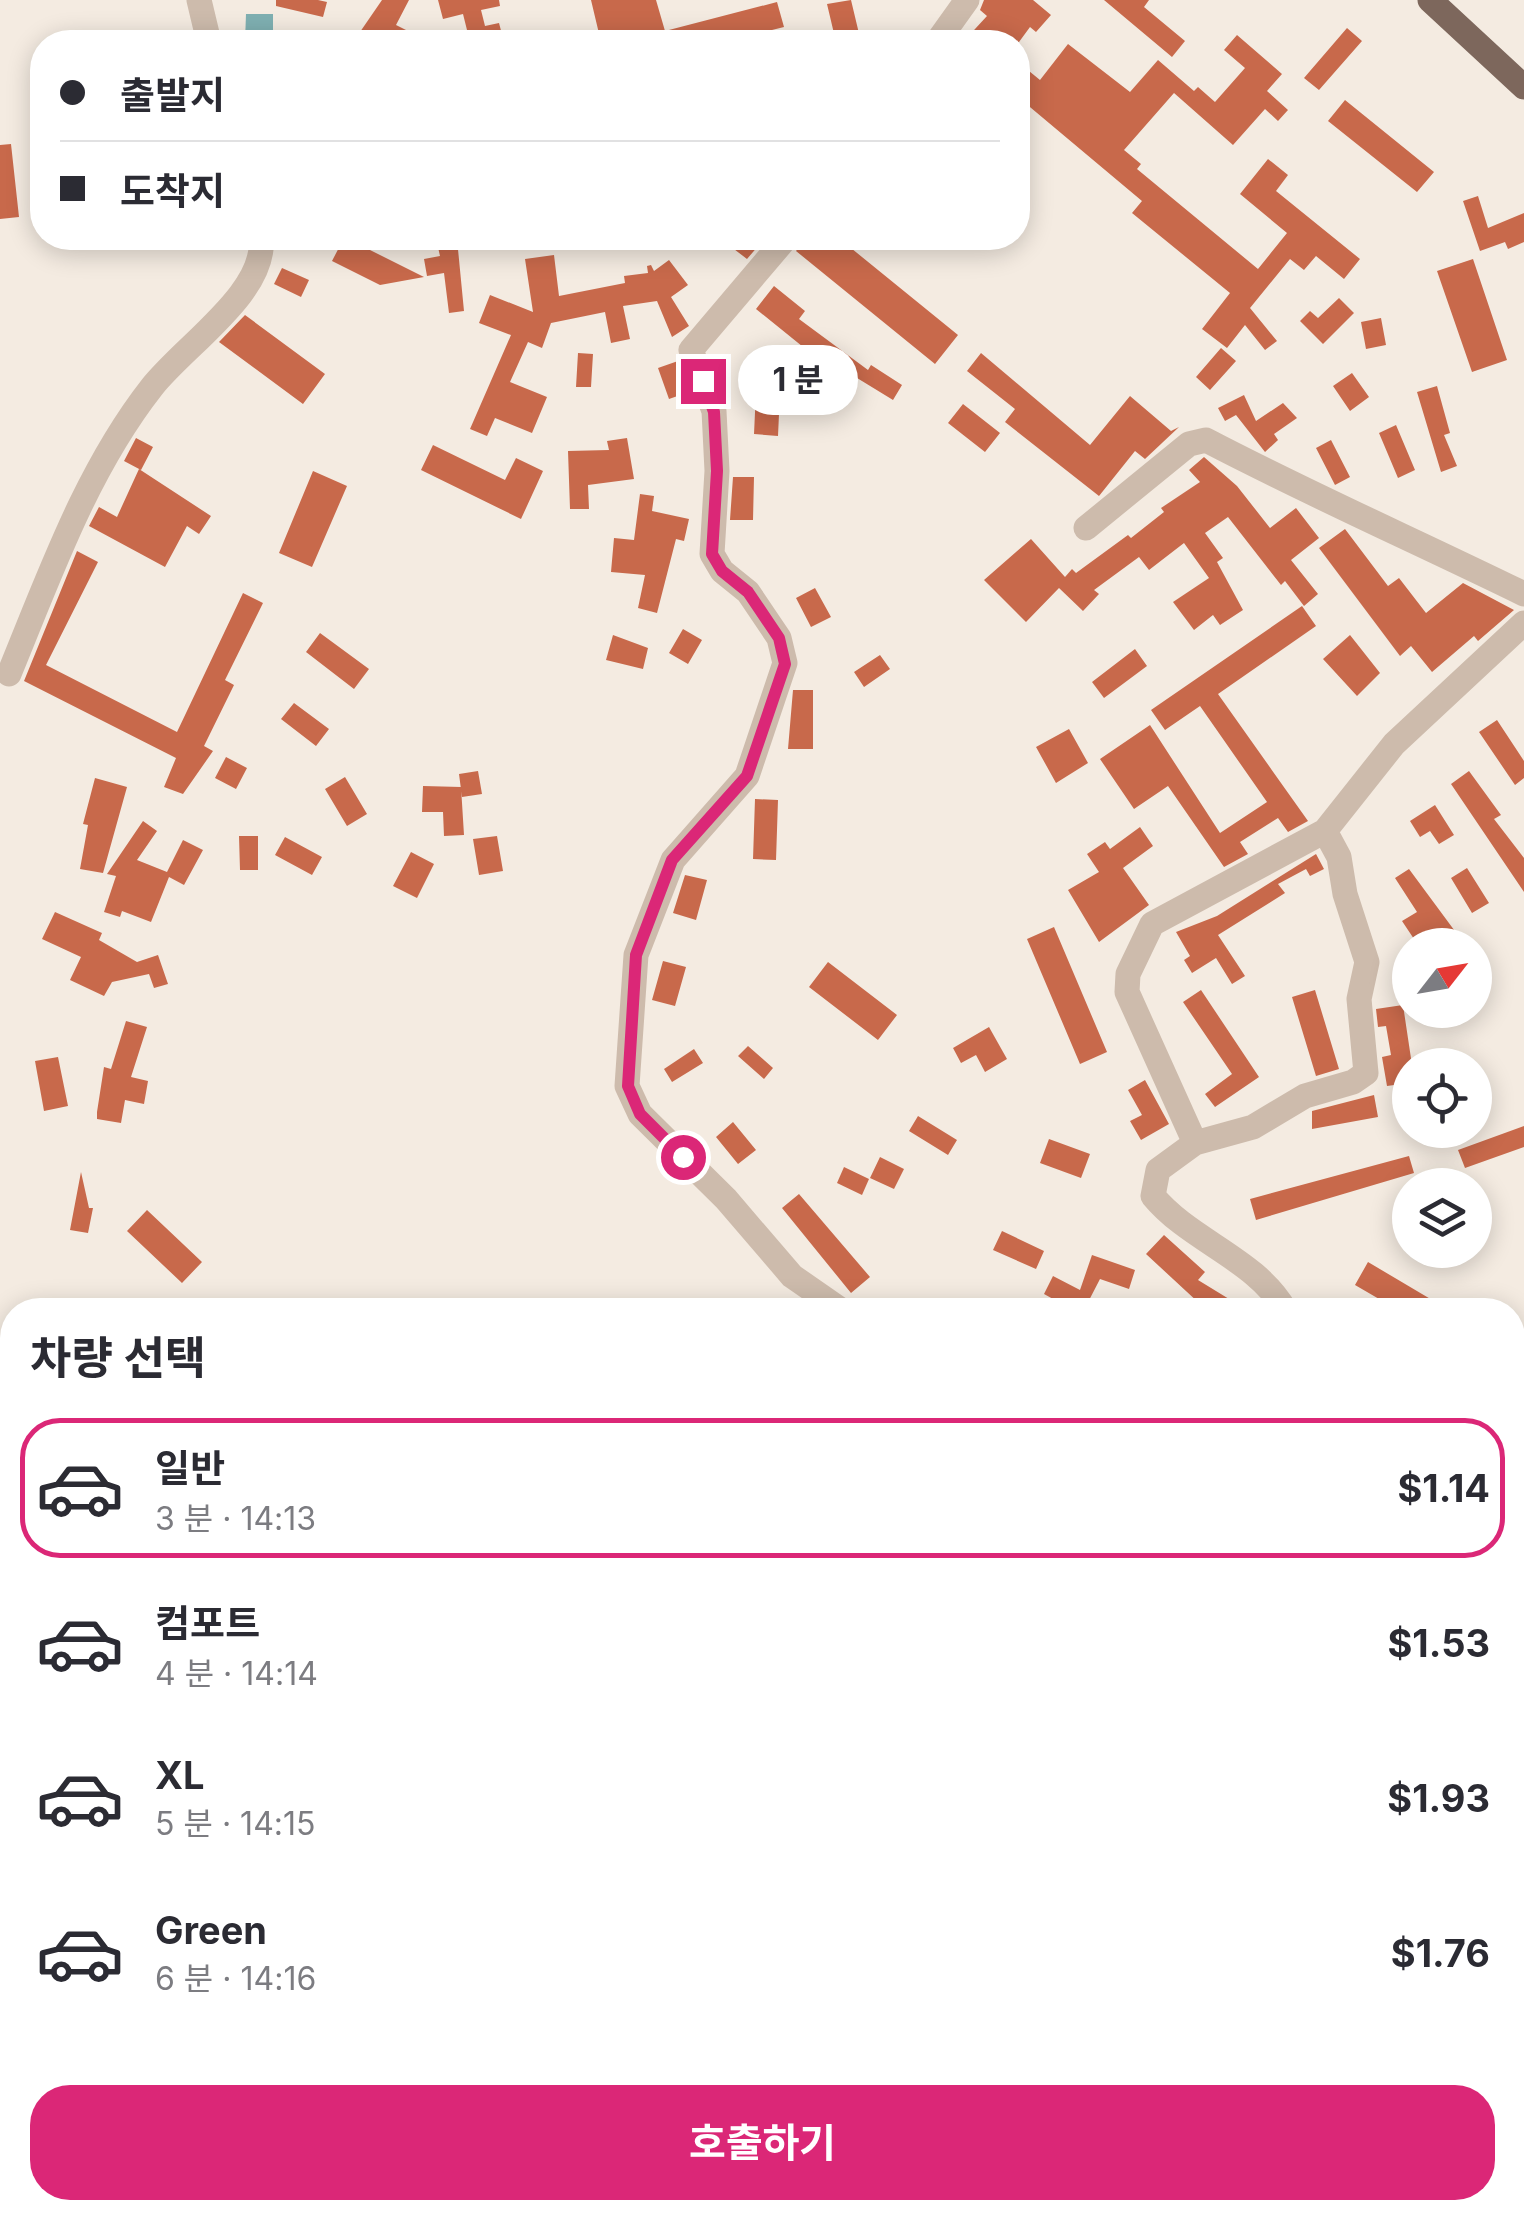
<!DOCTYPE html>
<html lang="ko">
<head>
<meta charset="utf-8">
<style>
	:root { --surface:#fff; --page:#f7f7f7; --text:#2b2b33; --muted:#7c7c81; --line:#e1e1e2; --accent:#db2777 }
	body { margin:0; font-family:Inter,"Noto Sans KR",sans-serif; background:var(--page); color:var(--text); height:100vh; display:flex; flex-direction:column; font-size:38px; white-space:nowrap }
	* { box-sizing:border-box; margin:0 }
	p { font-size:32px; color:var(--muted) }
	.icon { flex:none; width:55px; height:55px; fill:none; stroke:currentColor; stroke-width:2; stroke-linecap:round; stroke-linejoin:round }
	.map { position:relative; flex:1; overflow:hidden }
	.details { position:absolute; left:0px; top:1298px; width:1525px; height:922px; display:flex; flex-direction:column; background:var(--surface); border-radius:40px 40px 0 0; box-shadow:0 5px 25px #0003 }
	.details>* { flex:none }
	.banner { position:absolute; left:30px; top:30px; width:1000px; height:220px; border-radius:40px; box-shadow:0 5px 25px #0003; display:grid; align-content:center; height:220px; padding:0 30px; background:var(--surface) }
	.needle { width:65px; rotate:59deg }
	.tools { position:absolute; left:1392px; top:928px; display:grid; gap:20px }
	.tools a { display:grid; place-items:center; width:100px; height:100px; border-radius:50%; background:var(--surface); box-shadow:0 5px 25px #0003; font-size:50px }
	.end { position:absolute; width:45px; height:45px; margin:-22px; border:12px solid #db2777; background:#fff; box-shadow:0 0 0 5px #fff }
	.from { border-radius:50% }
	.bubble { position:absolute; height:70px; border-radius:35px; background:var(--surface); box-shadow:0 5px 25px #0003; font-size:32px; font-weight:700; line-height:70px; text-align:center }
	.banner b { display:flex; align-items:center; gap:35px; height:95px; font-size:38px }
	.banner b+b { border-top:2px solid var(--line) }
	.banner i { width:25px; height:25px; background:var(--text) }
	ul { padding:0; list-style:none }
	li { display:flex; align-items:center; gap:30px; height:140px; margin:0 20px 15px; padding:0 10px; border:5px solid transparent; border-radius:40px }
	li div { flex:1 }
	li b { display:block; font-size:38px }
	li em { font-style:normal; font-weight:700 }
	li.current { border-color:var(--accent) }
	li>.icon { width:90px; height:90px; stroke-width:1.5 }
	h2 { padding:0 30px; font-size:45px; line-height:120px }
	.action { display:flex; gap:20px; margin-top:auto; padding:20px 30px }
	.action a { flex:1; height:115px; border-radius:40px; background:var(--accent); color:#fff; font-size:40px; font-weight:700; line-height:115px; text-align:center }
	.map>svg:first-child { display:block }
</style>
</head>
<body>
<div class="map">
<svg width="1524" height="2219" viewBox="0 0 1524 2219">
	<rect width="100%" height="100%" fill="#f4ebe1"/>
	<!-- water -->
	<path fill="#7fb0b2" d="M246,14H273V42H245Z"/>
	<!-- building -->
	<path fill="#c8694b" d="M276,0H318L327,2L323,17L276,6Z
		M382,0H409L396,25L430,42H380L360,32Z
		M438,0H499L500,6L481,10L485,26L499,23L504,42H470L463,14L443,19Z
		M591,0H656L665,31L777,2L784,27L725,42H601Z
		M851,0L861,42H836L827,4Z
		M984,0H1033L1051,15L1036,32L1030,27L1019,42H963L987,16L980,10Z
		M1104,0H1149L1144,7L1185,41L1172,57Z
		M1347,28L1362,41L1319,90L1304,78Z
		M1237,35L1282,74L1267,91L1288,110L1278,121L1265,109L1233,145L1174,93L1124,150L1141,164L1137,169L1258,269L1287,233L1240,194L1268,159L1288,175L1276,191L1360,259L1344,279L1316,256L1304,270L1290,259L1250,308L1277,341L1265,350L1245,325L1227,348L1202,329L1230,293L1132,213L1142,201L1018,97V62L1040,80L1068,44L1130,92L1158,60L1194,91L1198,87L1215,102L1245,68L1224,50Z
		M1345,100L1434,172L1417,192L1328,121Z
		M11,144L19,217L0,219V145Z
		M1478,196L1488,228L1524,213V242L1508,249L1505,242L1480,251L1463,201Z
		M344,238H363L360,245L424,277L380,285L332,261Z
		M737,238H765L747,259L730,246Z
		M806,238H851L846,244L958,335L935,364L796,251Z
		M457,239L464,311L449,313L444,273L427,276L424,259L440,256L437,243Z
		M554,255L559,296L625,283L624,276L648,273L647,266L651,265L654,271L669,260L688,285L671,297L689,326L672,337L657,301L623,306L630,339L611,343L605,312L551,323L542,348L528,342L510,382L547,397L532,433L495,418L487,436L470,429L511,335L479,323L490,295L533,312L525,259Z
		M1473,259L1507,360L1472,372L1437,271Z
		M282,268L309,280L301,297L274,284Z
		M774,286L805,311L799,319L868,370L871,365L902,385L893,400L844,370L839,376L756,309Z
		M1339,298L1354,313L1323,344L1300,321L1310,311L1318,318Z
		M245,315L325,374L303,404L219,342Z
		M1381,318L1386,345L1366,349L1361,322Z
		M1221,348L1236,361L1210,390L1196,377Z
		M578,353L593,354L591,387H576Z
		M981,353L1090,445L1130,396L1171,431L1179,427L1145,459L1135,451L1099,496L1005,422L1015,409L967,371Z
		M678,361L689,392L669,399L658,368Z
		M1352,373L1369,397L1350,411L1333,386Z
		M1437,386L1450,433L1444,435L1457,466L1441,472L1417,392Z
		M756,391L780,392L778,436L754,434Z
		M1244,395L1256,421L1283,403L1297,418L1274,434L1278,440L1265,452L1236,415L1225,421L1218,408Z
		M963,404L1000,433L985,452L948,423Z
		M1396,425L1415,470L1398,478L1379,433Z
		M136,438L153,447L141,470L124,461Z
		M627,438L634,479L588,485L589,509H570L568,451L609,450L607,441Z
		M1331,440L1350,477L1335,485L1316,448Z
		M433,445L505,480L516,458L543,471L521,519L421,470Z
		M1204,457L1237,486L1270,528L1296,508L1319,538L1291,560L1318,594L1304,606L1285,581L1281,585L1228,517L1205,533L1223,558L1217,562L1243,610L1220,625L1213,615L1194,630L1173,602L1209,578L1184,543L1149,570L1139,557L1094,590L1099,594L1083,611L1059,588L1026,622L984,580L1031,539L1065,577L1072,569L1076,573L1128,535L1131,538L1164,512L1161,508L1200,482L1189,470Z
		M139,469L211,516L199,534L187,526L165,567L89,526L99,507L117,517Z
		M313,471L347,486L312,567L279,553Z
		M733,477H754L753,520H730Z
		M640,494L654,496L652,511L689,519L684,541L676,539L657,613L638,608L645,575L611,572L614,538L634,540Z
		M1345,529L1388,586L1399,578L1426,613L1463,583L1514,610L1478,641L1474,636L1432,672L1411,646L1400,656L1319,548Z
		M77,551L98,562L46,665L177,732L243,593L263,603L225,680L234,685L204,746L213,751L183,794L164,787L176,758L24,681Z
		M815,588L831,617L811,627L796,598Z
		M1302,606L1316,626L1218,694L1308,821L1288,832L1278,818L1240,842L1248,854L1224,867L1168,786L1134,809L1100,759L1150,725L1220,833L1267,802L1200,706L1165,730L1151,710Z
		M683,629L702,640L688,664L669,653Z
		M320,633L369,669L354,689L306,652Z
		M613,635L648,648L643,669L606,660Z
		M1350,635L1380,673L1357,696L1323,659Z
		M1135,649L1147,666L1104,698L1092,682Z
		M880,655L890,669L864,687L854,672Z
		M793,690H813V749H788Z
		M294,703L329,729L316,746L281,719Z
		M1497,720L1524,761V778L1515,785L1479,732Z
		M1069,729L1088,763L1056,783L1036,747Z
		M226,757L247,768L236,789L215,778Z
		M478,771L482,794L462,797L459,774Z
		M1469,771L1501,815L1494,819L1524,858V892L1451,784Z
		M345,777L367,814L347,826L325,789Z
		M95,778L127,787L103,873L80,869L88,825L83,824Z
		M423,786L461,787L464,835L444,836L443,812H422Z
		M755,799L778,800L776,860L753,859Z
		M1435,805L1454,835L1439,844L1430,831L1420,837L1410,821Z
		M143,821L157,831L137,860L167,872L183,840L203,850L184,885L169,877L151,922L122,911L120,917L104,912L116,876L107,874Z
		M1140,827L1153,846L1123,868L1149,905L1099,942L1068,890L1099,872L1087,854L1105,842L1110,849Z
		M239,836H258V870H240Z
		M497,836L503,871L479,875L473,839Z
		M285,837L322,857L312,875L275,855Z
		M411,852L434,864L417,898L393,886Z
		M1316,854L1324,869L1310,876L1306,869L1278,884L1285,893L1218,935L1245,976L1232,984L1216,958L1192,973L1184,960L1190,956L1176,932L1217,916Z
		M1467,868L1489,903L1472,913L1451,878Z
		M1409,869L1460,938L1450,945H1418L1402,921L1417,912L1395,878Z
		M685,875L707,880L696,920L673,913Z
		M55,912L102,933L99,940L137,962L158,955L168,984L154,988L149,974L112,982L104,996L70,980L81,957L42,939Z
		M1054,927L1107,1052L1080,1064L1027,939Z
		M663,961L686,967L675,1006L652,1000Z
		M828,962L897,1015L878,1040L809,987Z
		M1201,990L1259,1077L1215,1107L1205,1094L1232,1074L1183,1002Z
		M1315,990L1339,1069L1316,1076L1292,997Z
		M1403,1005L1412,1065H1406L1409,1083L1387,1086L1382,1057L1391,1055L1386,1026L1378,1027L1376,1009Z
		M126,1021L147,1027L131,1077L148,1081L144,1104L125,1100L121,1123L97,1119V1112L104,1067L111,1069Z
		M989,1027L1007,1059L985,1072L976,1055L961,1063L953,1048Z
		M748,1046L773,1068L764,1079L738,1056Z
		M694,1049L703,1063L672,1082L664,1069Z
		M58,1057L68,1106L44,1111L35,1061Z
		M1145,1080L1169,1124L1141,1140L1130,1121L1142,1115L1128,1090Z
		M1374,1095L1378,1117L1312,1129V1111Z
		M918,1116L957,1140L948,1155L909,1131Z
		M733,1122L756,1150L738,1164L716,1137Z
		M1524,1126V1147L1465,1168L1458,1150Z
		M1049,1139L1090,1154L1081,1178L1040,1163Z
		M1409,1156L1414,1173L1256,1220L1250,1199Z
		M880,1157L904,1169L894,1189L870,1178Z
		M844,1167L869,1179L862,1195L837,1183Z
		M81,1172L89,1208H93L88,1233L70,1230Z
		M799,1194L870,1277L851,1293L782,1208Z
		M147,1210L202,1262L182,1283L127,1231Z
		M1002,1231L1044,1251L1036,1269L993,1250Z
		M1164,1235L1205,1272L1198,1280L1247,1310H1197L1200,1304L1146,1254Z
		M1092,1255L1135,1270L1129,1289L1100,1279L1084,1310H1073L1044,1294L1053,1276L1080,1290Z
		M1368,1262L1449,1310H1398L1355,1285Z"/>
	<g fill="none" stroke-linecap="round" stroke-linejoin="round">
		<!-- minor -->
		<path stroke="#cdbbac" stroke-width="25" d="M199,0L209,42
			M937,42L967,0
			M786,238L691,350L714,411L717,471L712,554L722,571L748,592L779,638L785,663L747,776L673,860L636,955L627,1086L640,1114L726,1199L792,1276L841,1310
			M1086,528L1189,444L1206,440C1311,495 1418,542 1524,594
			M9,674C49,577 86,471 152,387C185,345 267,292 261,238
			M1195,1143L1127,992L1128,974L1152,924L1325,831L1394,744L1524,623
			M1285,1310C1256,1259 1190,1241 1153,1196L1158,1170L1195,1143L1253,1127L1305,1096L1353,1082L1366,1073L1359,999L1367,962L1345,894L1339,857L1325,831
			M1512,1494L1524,1490
			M1512,1597L1524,1594
			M1512,1858L1524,1853
			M1512,2174L1524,2191
			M779,2219L780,2208"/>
		<!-- major -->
		<path stroke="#7d675c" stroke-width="25" d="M1430,0L1524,87"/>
	</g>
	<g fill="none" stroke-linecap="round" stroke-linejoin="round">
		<!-- route -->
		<path stroke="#db2777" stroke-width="12" d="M683,1157L640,1114L628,1086L636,955L672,860L747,776L785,664L779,638L748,592L722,571L712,554L717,471L714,412L703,381"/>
	</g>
</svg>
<div class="tools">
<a><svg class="needle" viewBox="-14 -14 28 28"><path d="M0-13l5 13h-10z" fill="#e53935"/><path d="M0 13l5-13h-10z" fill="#7c7c81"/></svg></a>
<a><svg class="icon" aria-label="locate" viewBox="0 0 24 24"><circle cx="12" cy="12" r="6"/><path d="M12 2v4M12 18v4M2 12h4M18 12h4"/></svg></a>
<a><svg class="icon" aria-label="layers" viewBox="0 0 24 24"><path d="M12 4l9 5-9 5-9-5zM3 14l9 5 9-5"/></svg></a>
</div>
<i class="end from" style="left:683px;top:1157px"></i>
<i class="end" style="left:703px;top:381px"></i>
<div class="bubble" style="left:738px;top:345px;width:120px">1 분</div>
<div class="banner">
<b><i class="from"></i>출발지</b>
<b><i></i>도착지</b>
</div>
<section class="details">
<h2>차량 선택</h2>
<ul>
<li class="current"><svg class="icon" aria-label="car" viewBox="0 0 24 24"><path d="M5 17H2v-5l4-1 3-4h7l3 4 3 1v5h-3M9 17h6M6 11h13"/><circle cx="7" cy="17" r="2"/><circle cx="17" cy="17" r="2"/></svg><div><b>일반</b><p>3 분 · 14:13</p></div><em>$1.14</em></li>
<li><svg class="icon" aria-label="car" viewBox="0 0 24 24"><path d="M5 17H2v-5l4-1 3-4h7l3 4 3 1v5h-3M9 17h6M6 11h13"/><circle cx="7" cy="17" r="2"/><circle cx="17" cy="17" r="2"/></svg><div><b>컴포트</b><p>4 분 · 14:14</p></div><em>$1.53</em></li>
<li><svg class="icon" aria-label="car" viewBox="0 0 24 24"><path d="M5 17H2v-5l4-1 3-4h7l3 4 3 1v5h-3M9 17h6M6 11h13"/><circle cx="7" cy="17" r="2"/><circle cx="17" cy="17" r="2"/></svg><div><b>XL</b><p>5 분 · 14:15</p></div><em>$1.93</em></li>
<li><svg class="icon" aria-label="car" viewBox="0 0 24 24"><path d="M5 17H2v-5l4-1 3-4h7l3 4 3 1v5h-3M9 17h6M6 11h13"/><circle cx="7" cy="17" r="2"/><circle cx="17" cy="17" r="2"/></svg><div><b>Green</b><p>6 분 · 14:16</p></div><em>$1.76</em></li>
</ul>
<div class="action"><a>호출하기</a></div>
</section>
</div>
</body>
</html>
